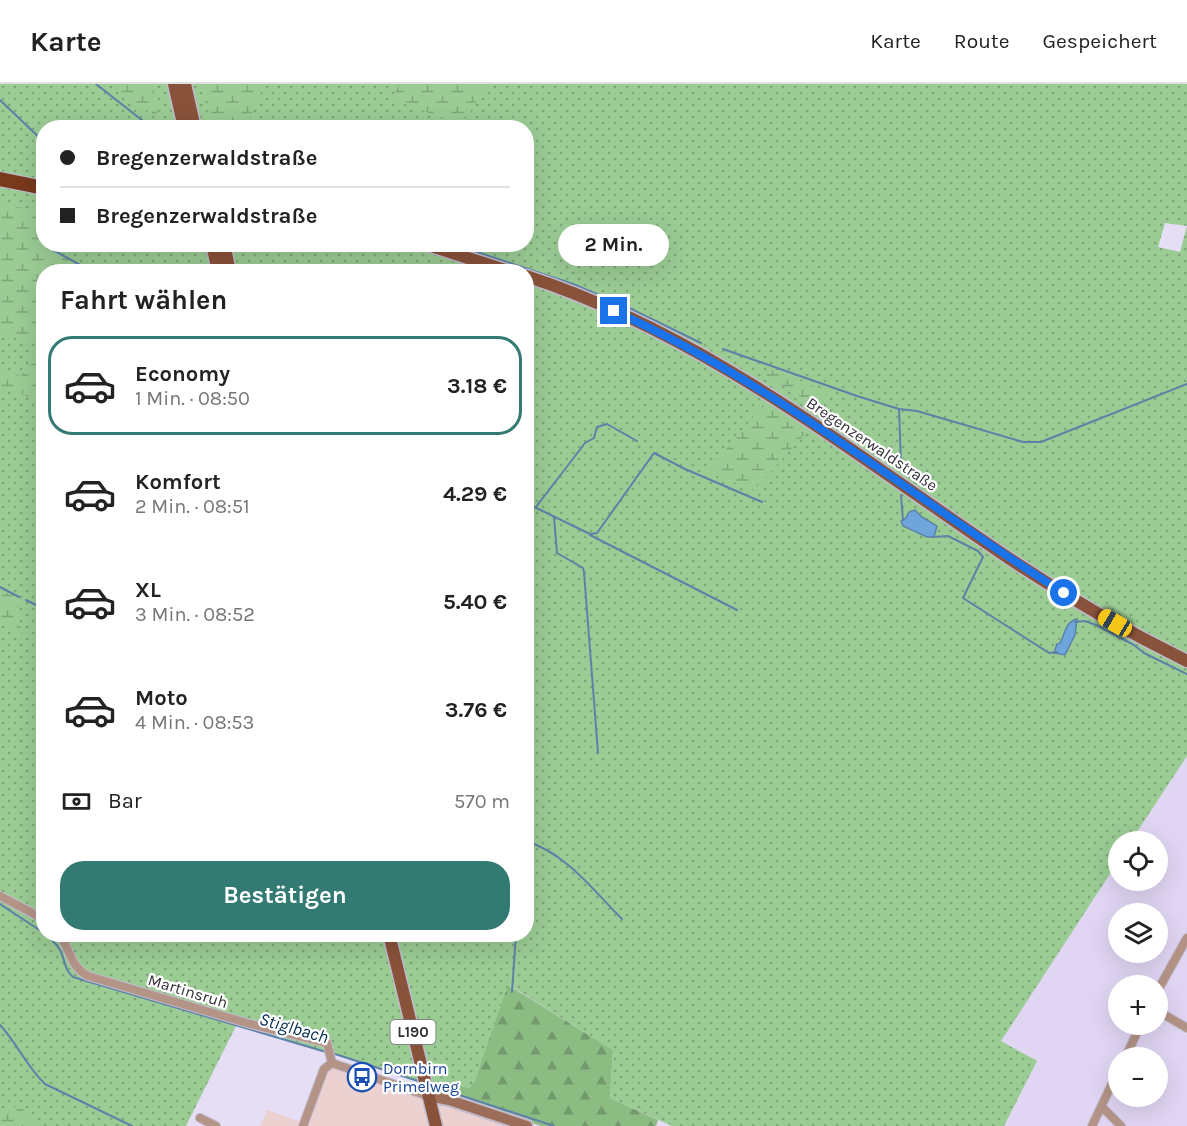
<!DOCTYPE html>
<html lang="de">
<head>
<meta charset="utf-8">
<style>
	:root { --surface:#fff; --page:#f2f2f2; --text:#222; --muted:#767676; --line:#e0e0e0; --accent:#337a72 }
	body { margin:0; font-family:Karla,sans-serif; background:var(--page); color:var(--text); height:100vh; display:flex; flex-direction:column; font-size:22px; white-space:nowrap }
	* { box-sizing:border-box; margin:0 }
	p { font-size:20px; color:var(--muted) }
	.icon { flex:none; width:33px; height:33px; fill:none; stroke:currentColor; stroke-width:2; stroke-linecap:round; stroke-linejoin:round }
	.map { position:relative; flex:1; overflow:hidden }
	.side { position:absolute; left:36px; top:180px; width:498px; height:678px; display:flex; flex-direction:column; background:var(--surface); border-radius:24px; box-shadow:0 6px 24px #0002 }
	.side>* { flex:none }
	.top-card { position:absolute; left:36px; top:36px; width:498px; height:132px; border-radius:24px; box-shadow:0 6px 24px #0002; display:grid; align-content:center; height:132px; padding:0 24px; background:var(--surface) }
	.fabs { position:absolute; left:1108px; top:747px; display:grid; gap:12px }
	.fabs a { display:grid; place-items:center; width:60px; height:60px; border-radius:50%; background:var(--surface); box-shadow:0 6px 24px #0002; font-size:30px }
	.end { position:absolute; width:27px; height:27px; margin:-14px; border:8px solid #1a73e8; background:#fff; box-shadow:0 0 0 3px #fff }
	.from { border-radius:50% }
	.bubble { position:absolute; height:42px; border-radius:21px; background:var(--surface); box-shadow:0 6px 24px #0002; font-size:20px; font-weight:700; line-height:42px; text-align:center }
	.car { position:absolute; width:18px; height:36px; margin:-18px -9px; border-radius:8px; box-shadow:0 0 4px 2px #0007; background:linear-gradient(#f5c518 24%,#345 0 40%,#f5c518 0 76%,#345 0 86%,#f5c518 0) }
	.top-card b { display:flex; align-items:center; gap:21px; height:57px; font-size:22px }
	.top-card b+b { border-top:2px solid var(--line) }
	.top-card i { width:15px; height:15px; background:var(--text) }
	ul { padding:0; list-style:none }
	li { display:flex; align-items:center; gap:18px; height:99px; margin:0 12px 9px; padding:0 12px; border:3px solid transparent; border-radius:24px }
	li div { flex:1 }
	li b { display:block; font-size:22px }
	li em { font-style:normal; font-weight:700 }
	li.on { border-color:var(--accent) }
	li>.icon { width:54px; height:54px; stroke-width:1.5 }
	h2 { padding:0 24px; font-size:27px; line-height:72px }
	.pay { display:flex; align-items:center; gap:15px; height:66px; padding:0 24px; font-size:22px }
	.pay p { margin-inline-start:auto }
	.primary-button { display:flex; gap:12px; margin-top:auto; padding:12px 24px }
	.primary-button a { flex:1; height:69px; border-radius:24px; background:var(--accent); color:#fff; font-size:24px; font-weight:700; line-height:69px; text-align:center }
	header { display:flex; align-items:center; gap:36px; box-sizing:border-box; height:84px; padding:0 30px; background:var(--surface); border-bottom:2px solid var(--line) }
	header strong { font-size:28px }
	nav { display:flex; gap:33px; margin-inline-start:auto; font-size:21px }
	.map>svg:first-child { display:block }
</style>
</head>
<body>
<header>
<strong>Karte</strong>
<nav><a>Karte</a><a>Route</a><a>Gespeichert</a></nav>
</header>
<div class="map">
<svg width="1187" height="1042" viewBox="0 0 1187 1042">
	<defs>
		<pattern id="green-dots" width="8" height="8" patternUnits="userSpaceOnUse" patternTransform="scale(1.5)"><rect width="8" height="8" fill="#9bcc94"/><path d="M2 2h.1M6 6h.1" fill="none" stroke="#7fa67a" stroke-width="1.8" stroke-linecap="round"/></pattern>
		<pattern id="forest-firs" width="22" height="20" patternUnits="userSpaceOnUse" patternTransform="scale(1.5)"><rect width="22" height="20" fill="#8bbd83"/><path d="M5 1l3.5 6h-7zM16 11l3.5 6h-7z" fill="#729a6c"/></pattern>
		<pattern id="wetland-marsh" width="20" height="14" patternUnits="userSpaceOnUse" patternTransform="scale(1.5)"><rect width="20" height="14" fill="#9bcc94"/><path d="M1 5h8M5 5V1M11 12h8M15 12V8" fill="none" stroke="#7fa67a"/></pattern>
	</defs>
	<rect width="100%" height="100%" fill="#e6def4"/>
	<!-- commercial -->
	<path fill="#ecd1d1" d="M329,982L516,1042H260L267,1026L301,1038H307Z"/>
	<!-- built -->
	<path fill="#e0d5f3" fill-rule="evenodd" d="M1187,672V1042H1004L1037,977L1001,956L1119,776V796H1158V758L1131,757ZM1119,830H1158V868H1119ZM1119,902H1158V940H1119ZM1119,974H1158V1012H1119Z"/>
	<!-- green -->
	<path fill="url(#green-dots)" fill-rule="evenodd" d="M0,0H1187V672L1131,757L1119,758V776L1001,957L1037,977L1004,1042H672L610,1014L613,966L509,901L474,999L469,1004L446,998H436L438,1008L409,994L237,940L186,1042H0ZM44,44H526V160H44ZM1165,139L1187,142L1180,168L1158,163ZM44,188H526V850H44Z"/>
	<!-- forest -->
	<path fill="url(#forest-firs)" d="M508,901L613,966L610,1014L658,1036L656,1042H541L438,1008L435,998H446L469,1004L474,999Z"/>
	<!-- wetland -->
	<path fill="url(#wetland-marsh)" d="M110,0H152L158,35Z
		M200,0H265L245,43L219,44L209,32Z
		M399,0H486L468,32L450,37L392,15Z
		M0,119L41,128L44,160L49,161L53,166L92,187L44,188L43,317L0,304V286L21,292L40,260L0,248Z
		M768,285L828,307L817,323L766,291Z
		M768,315L811,343L754,406L707,388Z
		M0,505L16,513L22,551L0,540Z
		M18,1020L37,1042H2L0,1036Z"/>
	<!-- water -->
	<path fill="#6ea5da" stroke="#5c82a9" stroke-width="1.5" d="M915,426L922,433L937,442L934,453H927L903,442L901,437L906,434L909,428Z
		M1077,535L1075,551L1065,571L1054,569L1057,560L1060,559C1066,549 1064,539 1077,535Z"/>
	<g fill="none" stroke-linecap="round" stroke-linejoin="round">
		<!-- stream -->
		<path stroke="#5c82a9" stroke-width="2" d="M96,0L152,44
			M0,16L44,58
			M44,138L42,144L44,149
			M49,160L53,166L93,188
			M453,160L573,200L629,224L701,259
			M723,265L857,312L899,325L901,379
			M899,325L917,327L1023,358H1041L1187,300
			M901,411L903,436
			M526,419L590,450L597,449L654,369L685,385L762,418
			M536,423L585,359L594,354L597,343L607,340L637,357
			M554,433L557,469L583,484L584,488L598,669
			M590,451L737,526
			M933,453L948,452L978,467L983,473L963,514L1049,569L1057,568
			M0,503L19,513
			M26,516L44,525
			M1075,538L1085,537L1096,541L1134,561L1144,569L1187,590
			M526,757C567,770 593,806 622,835
			M0,820L44,849
			M45,850C51,855 56,859 60,866C65,875 64,886 73,893L326,968
			M512,908L516,850
			M0,941C17,959 27,983 45,1000L132,1042
			M332,969L421,998
			M432,1002L554,1042"/>
		<!-- street casing -->
		<g stroke="#c2bbce" stroke-width="10">
			<path id="street" d="M0,812L34,830L44,837
				M58,850C72,866 69,882 88,892L250,940L327,959L332,979
				M1158,906L1187,854
				M1158,927L1187,944
				M1125,974L1141,940
				M1102,1023L1121,1042
				M200,1034L216,1042
				M303,1042L324,985L332,979L428,1012
				M1092,1042L1119,985"/>
		</g>
		<!-- secondary casing -->
		<g stroke="#c2bbce" stroke-width="14">
			<path id="secondary" d="M428,1012L449,1016L527,1042"/>
		</g>
		<!-- primary casing -->
		<g stroke="#c2bbce" stroke-width="15">
			<path id="primary" d="M174,0L184,44
				M185,0L195,44
				M212,160L218,188
				M224,160L230,188
				M425,160L511,188
				M526,192C707,251 855,371 1010,475C1067,513 1126,547 1187,577
				M389,850L436,1042"/>
		</g>
		<!-- highway casing -->
		<g stroke="#c2bbce" stroke-width="16">
			<path id="highway" d="M0,95L44,104"/>
		</g>
		<!-- street -->
		<use href="#street" stroke="#b49487" stroke-width="8"/>
		<!-- secondary -->
		<use href="#secondary" stroke="#9c6e5a" stroke-width="10"/>
		<!-- primary -->
		<use href="#primary" stroke="#89523a" stroke-width="12"/>
		<!-- highway -->
		<use href="#highway" stroke="#79391d" stroke-width="14"/>
	</g>
	<g fill="none" stroke-linecap="round" stroke-linejoin="round">
		<!-- route -->
		<path stroke="#1a73e8" stroke-width="8" d="M614,227C776,300 914,415 1064,509"/>
	</g>
	<!-- icons -->
	<defs>
		<g id="bus-ring" transform="scale(1.5)"><circle r="9.5" fill="#fff" stroke="#1a4fb4" stroke-width="1.5"/><path d="M-5-6H5V4H4V6H2V4H-2V6H-4V4H-5ZM-3.5-4V0h7V-4ZM-3.5 1.2v1.5H-2V1.2ZM2 1.2v1.5H3.5V1.2Z" fill="#1a4fb4"/></g>
	</defs>
	<g fill-rule="evenodd">
		<use href="#bus-ring" x="362" y="993"/>
	</g>
	<g text-anchor="middle" dominant-baseline="central" stroke-width="4.5" stroke-linejoin="round" paint-order="stroke">
		<!-- shield labels -->
		<rect fill="#fff" stroke="#706d73" stroke-width="1.5" x="390.5" y="936" width="45" height="24" rx="4.5"/>
		<g font-size="15" font-weight="bold" fill="#322f37">
			<text x="413" y="948">L190</text>
		</g>
		<!-- street labels -->
		<g font-size="16" fill="#322f37" stroke="#fff">
			<text transform="translate(872 360) rotate(34)">Bregenzerwaldstraße</text>
			<text transform="translate(188 907) rotate(17)">Martinsruh</text>
		</g>
		<!-- transit labels -->
		<g font-size="16" fill="#164399" stroke="#fff" text-anchor="start">
			<text x="383" y="984">Dornbirn<tspan x="383" dy="18">Primelweg</tspan></text>
		</g>
		<!-- water labels -->
		<g font-size="18" font-style="italic" fill="#022d4f" stroke="#fff">
			<text transform="translate(294 944) rotate(16)">Stiglbach</text>
		</g>
	</g>
</svg>
<div class="fabs">
<a><svg class="icon" aria-label="locate" viewBox="0 0 24 24"><circle cx="12" cy="12" r="6"/><path d="M12 2v4M12 18v4M2 12h4M18 12h4"/></svg></a>
<a><svg class="icon" aria-label="layers" viewBox="0 0 24 24"><path d="M12 4l9 5-9 5-9-5zM3 14l9 5 9-5"/></svg></a>
<a>+</a>
<a>−</a>
</div>
<i class="end from" style="left:1064px;top:509px"></i>
<i class="end" style="left:614px;top:227px"></i>
<div class="bubble" style="left:558px;top:140px;width:111px">2 Min.</div>
<i class="car" style="left:1115px;top:539px;rotate:300deg"></i>
<div class="top-card">
<b><i class="from"></i>Bregenzerwaldstraße</b>
<b><i></i>Bregenzerwaldstraße</b>
</div>
<section class="side">
<h2>Fahrt wählen</h2>
<ul>
<li class="on"><svg class="icon" aria-label="car" viewBox="0 0 24 24"><path d="M5 17H2v-5l4-1 3-4h7l3 4 3 1v5h-3M9 17h6M6 11h13"/><circle cx="7" cy="17" r="2"/><circle cx="17" cy="17" r="2"/></svg><div><b>Economy</b><p>1 Min. · 08:50</p></div><em>3.18 €</em></li>
<li><svg class="icon" aria-label="car" viewBox="0 0 24 24"><path d="M5 17H2v-5l4-1 3-4h7l3 4 3 1v5h-3M9 17h6M6 11h13"/><circle cx="7" cy="17" r="2"/><circle cx="17" cy="17" r="2"/></svg><div><b>Komfort</b><p>2 Min. · 08:51</p></div><em>4.29 €</em></li>
<li><svg class="icon" aria-label="car" viewBox="0 0 24 24"><path d="M5 17H2v-5l4-1 3-4h7l3 4 3 1v5h-3M9 17h6M6 11h13"/><circle cx="7" cy="17" r="2"/><circle cx="17" cy="17" r="2"/></svg><div><b>XL</b><p>3 Min. · 08:52</p></div><em>5.40 €</em></li>
<li><svg class="icon" aria-label="car" viewBox="0 0 24 24"><path d="M5 17H2v-5l4-1 3-4h7l3 4 3 1v5h-3M9 17h6M6 11h13"/><circle cx="7" cy="17" r="2"/><circle cx="17" cy="17" r="2"/></svg><div><b>Moto</b><p>4 Min. · 08:53</p></div><em>3.76 €</em></li>
</ul>
<div class="pay"><svg class="icon" aria-label="cash" viewBox="0 0 24 24"><path d="M3 7h18v10H3z"/><circle cx="12" cy="12" r="2"/></svg>Bar<p>570 m</p></div>
<div class="primary-button"><a>Bestätigen</a></div>
</section>
</div>
</body>
</html>
